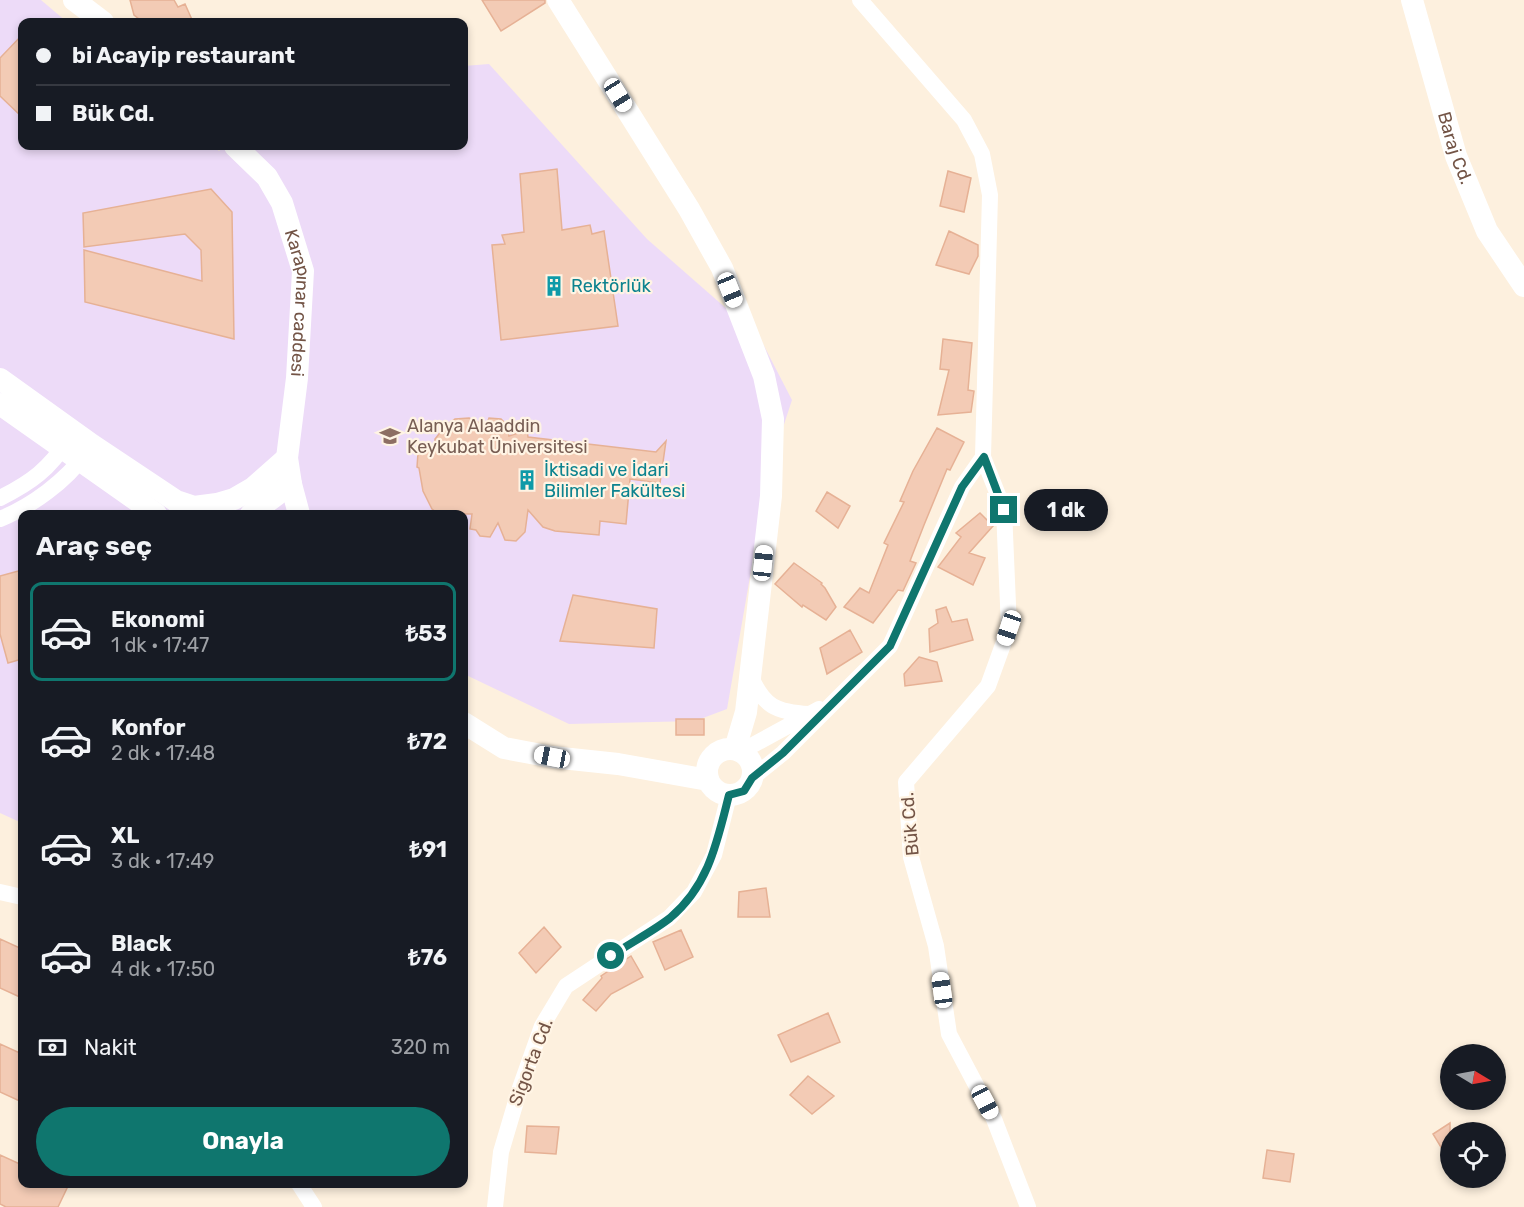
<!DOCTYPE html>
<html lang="tr">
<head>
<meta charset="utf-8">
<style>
	:root { --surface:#171b24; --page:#20242c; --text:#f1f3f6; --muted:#9ea1a6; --line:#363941; --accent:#0f766e }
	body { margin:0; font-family:Rubik,sans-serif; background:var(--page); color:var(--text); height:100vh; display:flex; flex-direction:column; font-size:22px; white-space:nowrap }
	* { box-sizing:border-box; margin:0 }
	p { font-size:20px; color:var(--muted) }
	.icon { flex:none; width:33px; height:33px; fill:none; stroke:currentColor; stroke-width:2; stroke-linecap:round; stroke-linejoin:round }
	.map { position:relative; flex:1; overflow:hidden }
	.panel { position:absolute; left:18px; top:510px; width:450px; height:678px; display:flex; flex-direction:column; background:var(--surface); border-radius:12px; box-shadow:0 3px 9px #0003 }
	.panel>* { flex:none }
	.top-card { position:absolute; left:18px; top:18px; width:450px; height:132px; border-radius:12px; box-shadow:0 3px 9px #0003; display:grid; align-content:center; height:132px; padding:0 18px; background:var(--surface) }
	.needle { width:39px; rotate:100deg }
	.fabs { position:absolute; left:1440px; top:1044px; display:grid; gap:12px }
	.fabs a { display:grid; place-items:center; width:66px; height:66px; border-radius:50%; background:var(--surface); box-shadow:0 3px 9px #0003; font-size:30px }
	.end { position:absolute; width:27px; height:27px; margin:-14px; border:8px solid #0f766e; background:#fff; box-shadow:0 0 0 3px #fff }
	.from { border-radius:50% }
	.bubble { position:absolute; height:42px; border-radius:21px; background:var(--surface); box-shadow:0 3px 9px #0003; font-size:20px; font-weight:700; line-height:42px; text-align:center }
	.car { position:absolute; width:18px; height:36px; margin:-18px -9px; border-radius:8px; box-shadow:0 0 4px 2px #0007; background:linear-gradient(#fff 24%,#345 0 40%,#fff 0 76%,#345 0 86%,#fff 0) }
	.top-card b { display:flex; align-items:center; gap:21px; height:57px; font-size:22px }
	.top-card b+b { border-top:2px solid var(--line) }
	.top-card i { width:15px; height:15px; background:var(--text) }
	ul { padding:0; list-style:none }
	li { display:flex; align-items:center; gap:18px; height:99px; margin:0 12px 9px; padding:0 6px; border:3px solid transparent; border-radius:12px }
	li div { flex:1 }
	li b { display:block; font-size:22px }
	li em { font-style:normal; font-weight:700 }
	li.active { border-color:var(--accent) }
	li>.icon { width:54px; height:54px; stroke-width:1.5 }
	h2 { padding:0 18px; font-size:27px; line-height:72px }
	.pay { display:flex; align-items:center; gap:15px; height:66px; padding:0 18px; font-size:22px }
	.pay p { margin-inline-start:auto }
	.cta { display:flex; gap:12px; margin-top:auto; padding:12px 18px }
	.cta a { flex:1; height:69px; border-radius:36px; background:var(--accent); color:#fff; font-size:24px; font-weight:700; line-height:69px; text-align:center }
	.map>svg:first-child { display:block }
</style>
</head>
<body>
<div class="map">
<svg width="1524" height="1207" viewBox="0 0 1524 1207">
	<rect width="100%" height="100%" fill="#fdf0de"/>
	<!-- education -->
	<path fill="#eddbf8" d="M0,0H41L67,22H22V146H213L219,151L224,146H464V66L489,64L647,239L760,338L792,400L768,473L727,709L695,721L569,724L464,674V514H22V823L0,813Z"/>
	<!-- building -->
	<path fill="#f3cbb5" stroke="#e6b195" stroke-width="1.5" d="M130,0H174L178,7L185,4L193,22H143L134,15Z
		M482,0H545V3L501,31Z
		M22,35V117L0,96V58Z
		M557,169L562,230L590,225L592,234L604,231L618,326L501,340L492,245L505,244L502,235L524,232L520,174Z
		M948,171L971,178L964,212L940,206Z
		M211,189L232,212L234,339L85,302L84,250L202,281L201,250L185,234L84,247L83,213Z
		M949,231L978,245V256L969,274L936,265Z
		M943,339L972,343L968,390L974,391L971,412L938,415L949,370L940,369Z
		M469,418L486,426L489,418L501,419L505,423L509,436L527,430L528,437L656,452L666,441L660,483L630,479L626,524L600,521L599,535L555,531L543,527L528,510L525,532L516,541L505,540L498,523L490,537L480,536L476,530L470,529L472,514H439L432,509L423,491L419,468L417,467L418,453L424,454L425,448L435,449V439L446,425L455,419Z
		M937,428L964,442L950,470L947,469L924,525L910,561L916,563L903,591L898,590L873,623L844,607L860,588L869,593L888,545L884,543L904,502L900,501L913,471Z
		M827,492L850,506L838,528L816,511Z
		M980,513L993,526L969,553L985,558L973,585L938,567L961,537L956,533Z
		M794,563L822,583L821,584L825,588L836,607L826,620L803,605L802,607L775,584Z
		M22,570V659L8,663L0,634V576Z
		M573,595L657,609L654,648L560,641Z
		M946,607L952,622L967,619L973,640L930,652L929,629L938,623L936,610Z
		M850,630L862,652L827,674L820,648Z
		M919,657L937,662L942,681L905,686L904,674Z
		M676,719H704V735H676Z
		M766,888L770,917H738L739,892Z
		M544,927L561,947L536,973L519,953Z
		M681,930L693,957L665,970L653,942Z
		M0,939L22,949V998L0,988Z
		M631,956L643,977L611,994L596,1011L583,1000L602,978L601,976Z
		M828,1013L840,1042L791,1062L778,1035Z
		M0,1044L22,1054V1102L0,1092Z
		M808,1076L834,1096L812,1114L790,1095Z
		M1450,1123V1162L1433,1134Z
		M527,1126L559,1127L556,1154L525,1152Z
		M1267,1150L1294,1154L1290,1182L1263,1178Z
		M0,1155L22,1165V1184H69L58,1207H6L0,1204Z"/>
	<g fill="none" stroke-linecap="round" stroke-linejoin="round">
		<!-- street -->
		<path stroke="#fff" stroke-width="16" d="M983,457L1004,510L1009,628L988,686L906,782L911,857L936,946L949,1034L994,1119L1028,1207
			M0,498C32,482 49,469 68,440
			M0,519C32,506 66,481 86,453
			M750,675C764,707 776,712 809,714
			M742,751L819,709
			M752,778L783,753L890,646L962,487L983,457L990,195L982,154L964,120L860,0
			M0,892L22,897
			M299,1184L314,1207
			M495,1207L501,1152L520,1088L542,1026L566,986L669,918L694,892L714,855L729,795"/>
		<!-- secondary -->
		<g stroke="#fff" stroke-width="22">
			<path d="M74,0L103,22"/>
			<path d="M558,0L689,209L722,268L764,376L773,419L771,496L746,712L735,749"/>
			<path id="s1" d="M1412,0L1456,156L1487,231L1524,286"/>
			<path id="s2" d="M235,146L267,177L282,203L303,271L297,378L287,458L291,484L299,514"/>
			<path d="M0,379L92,445L176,501L194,507L217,504L234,499L253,488L287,458"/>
			<path d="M0,404L156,514"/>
			<path d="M251,514L291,484"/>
			<path d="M464,723L504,748L552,757L618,764L708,780"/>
			<circle cx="730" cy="772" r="23"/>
		</g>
	</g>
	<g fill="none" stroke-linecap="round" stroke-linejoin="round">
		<!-- route -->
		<path stroke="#0f766e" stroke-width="8" d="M611,956C630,943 652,932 670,918C709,885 717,842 729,795L744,791L752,778L783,753L890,646L962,487L984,457L1004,510"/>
	</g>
	<!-- icons -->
	<defs>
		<g id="building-bare" transform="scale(1.62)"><path d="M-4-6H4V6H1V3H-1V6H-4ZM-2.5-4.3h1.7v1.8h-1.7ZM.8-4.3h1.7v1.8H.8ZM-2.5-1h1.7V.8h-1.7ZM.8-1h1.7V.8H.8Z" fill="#0f9aa8" stroke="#fff4e4" stroke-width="2.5" paint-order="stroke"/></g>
		<g id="university-bare" transform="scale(1.62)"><path d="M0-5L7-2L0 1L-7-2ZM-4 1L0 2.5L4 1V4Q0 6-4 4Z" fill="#8d6e63" stroke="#fff4e4" stroke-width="2.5" paint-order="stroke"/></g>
	</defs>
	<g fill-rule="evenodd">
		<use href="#building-bare" x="554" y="286"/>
		<use href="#university-bare" x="390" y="436"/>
		<use href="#building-bare" x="527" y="480"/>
	</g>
	<g text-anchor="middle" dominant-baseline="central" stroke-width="4.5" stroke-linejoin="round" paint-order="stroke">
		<!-- street labels -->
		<g font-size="18" fill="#735446" stroke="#fff4e4">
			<text stroke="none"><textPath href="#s1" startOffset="154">Baraj Cd.</textPath></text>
			<text stroke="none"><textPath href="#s2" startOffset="177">Karapınar caddesi</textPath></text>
			<text transform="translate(910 824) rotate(-95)">Bük Cd.</text>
			<text transform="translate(531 1062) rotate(-69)">Sigorta Cd.</text>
		</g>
		<!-- culture labels -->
		<g font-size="18" fill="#0d838f" stroke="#fff4e4" text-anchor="start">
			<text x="571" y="286">Rektörlük</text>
			<text x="544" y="470">İktisadi ve İdari<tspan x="544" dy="21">Bilimler Fakültesi</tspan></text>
		</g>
		<!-- education labels -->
		<g font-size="18" fill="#785e54" stroke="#fff4e4" text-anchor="start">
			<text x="407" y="426">Alanya Alaaddin<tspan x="407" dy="21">Keykubat Üniversitesi</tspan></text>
		</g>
	</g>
</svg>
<div class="fabs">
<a><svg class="needle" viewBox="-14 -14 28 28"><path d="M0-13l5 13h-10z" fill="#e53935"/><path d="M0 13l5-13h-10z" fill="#9ea1a6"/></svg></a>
<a><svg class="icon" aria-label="locate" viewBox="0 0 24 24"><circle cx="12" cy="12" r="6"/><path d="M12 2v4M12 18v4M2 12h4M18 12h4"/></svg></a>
</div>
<i class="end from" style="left:611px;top:956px"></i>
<i class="end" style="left:1004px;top:510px"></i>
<div class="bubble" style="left:1024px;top:489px;width:84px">1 dk</div>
<i class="car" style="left:618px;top:95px;rotate:148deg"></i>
<i class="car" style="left:730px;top:290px;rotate:158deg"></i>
<i class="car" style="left:763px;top:563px;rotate:6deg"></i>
<i class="car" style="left:1009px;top:628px;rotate:199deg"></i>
<i class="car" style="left:552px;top:757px;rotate:281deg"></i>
<i class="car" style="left:942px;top:990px;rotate:352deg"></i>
<i class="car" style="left:985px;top:1102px;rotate:152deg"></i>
<div class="top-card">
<b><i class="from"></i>bi Acayip restaurant</b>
<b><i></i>Bük Cd.</b>
</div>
<section class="panel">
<h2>Araç seç</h2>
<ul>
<li class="active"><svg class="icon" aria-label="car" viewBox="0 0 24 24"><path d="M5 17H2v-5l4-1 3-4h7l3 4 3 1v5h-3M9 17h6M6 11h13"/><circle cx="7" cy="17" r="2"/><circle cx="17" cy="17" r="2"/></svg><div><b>Ekonomi</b><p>1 dk · 17:47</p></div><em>₺53</em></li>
<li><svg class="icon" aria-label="car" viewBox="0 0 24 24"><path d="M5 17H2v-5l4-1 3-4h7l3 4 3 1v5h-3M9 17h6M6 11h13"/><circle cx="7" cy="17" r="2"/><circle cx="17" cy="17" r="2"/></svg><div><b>Konfor</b><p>2 dk · 17:48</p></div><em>₺72</em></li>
<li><svg class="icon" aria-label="car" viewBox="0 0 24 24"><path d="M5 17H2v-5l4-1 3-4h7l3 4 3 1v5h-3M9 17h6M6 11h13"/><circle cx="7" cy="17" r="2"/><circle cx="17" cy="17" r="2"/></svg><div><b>XL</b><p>3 dk · 17:49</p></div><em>₺91</em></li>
<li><svg class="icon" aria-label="car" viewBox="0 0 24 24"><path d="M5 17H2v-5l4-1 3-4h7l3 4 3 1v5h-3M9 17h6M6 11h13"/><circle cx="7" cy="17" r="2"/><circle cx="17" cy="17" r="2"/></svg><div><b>Black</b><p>4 dk · 17:50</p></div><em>₺76</em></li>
</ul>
<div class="pay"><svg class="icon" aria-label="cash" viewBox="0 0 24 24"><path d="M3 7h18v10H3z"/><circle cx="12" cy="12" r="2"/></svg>Nakit<p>320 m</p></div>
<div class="cta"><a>Onayla</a></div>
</section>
</div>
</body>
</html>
